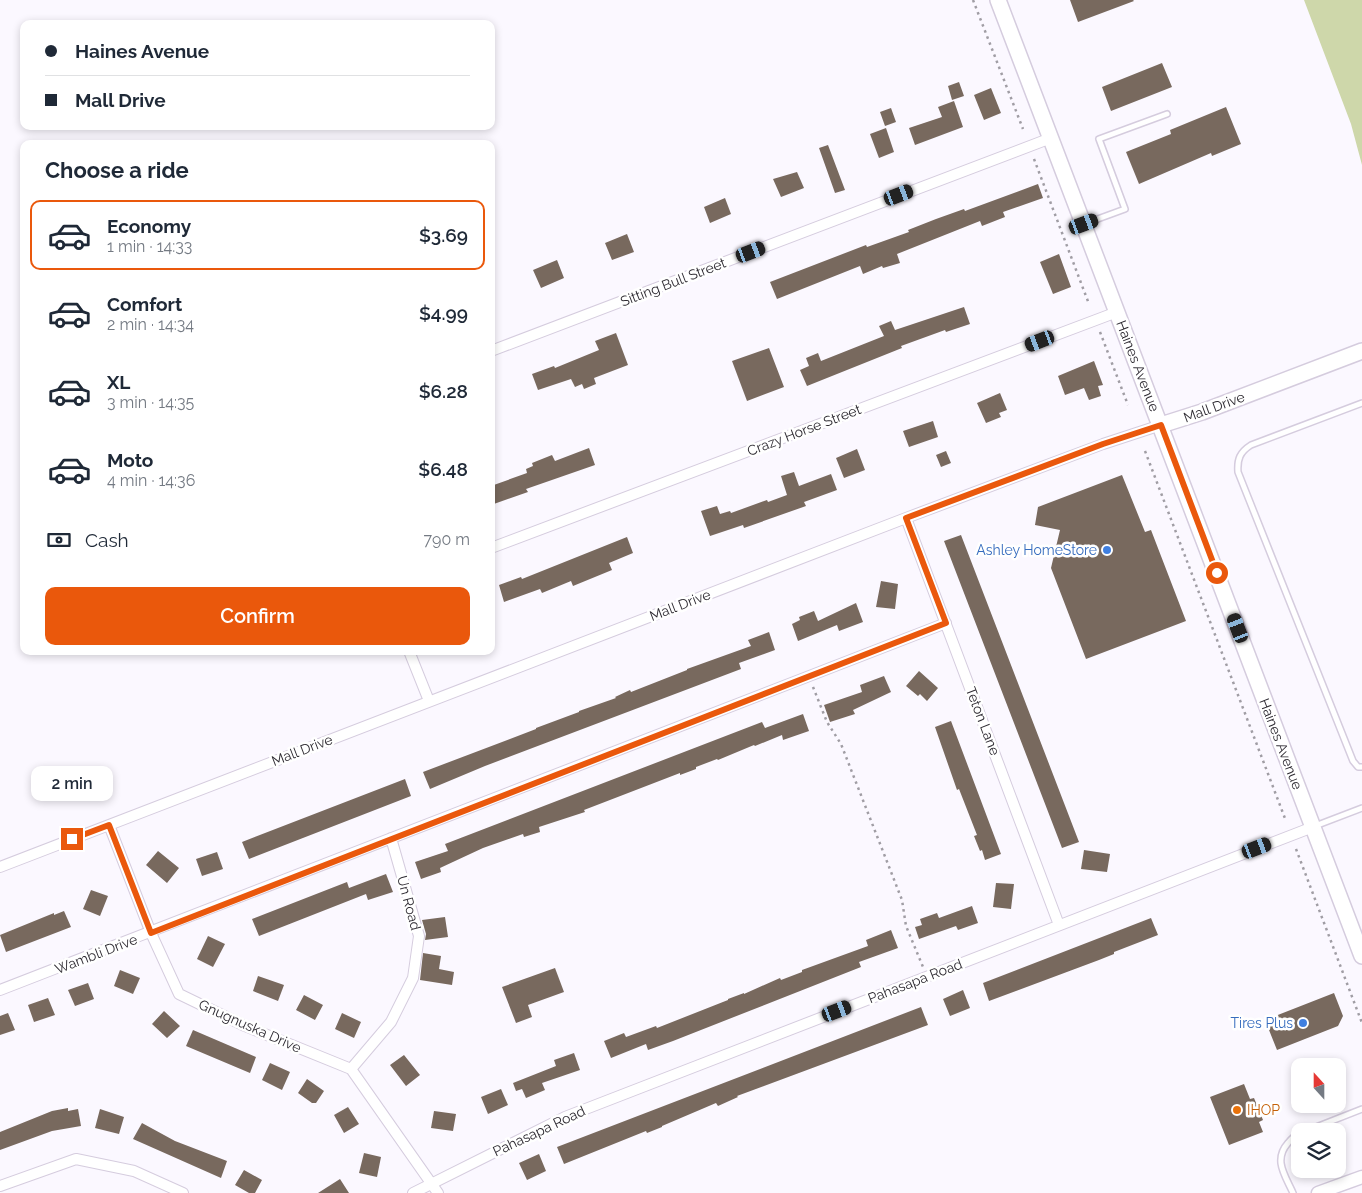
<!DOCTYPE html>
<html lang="en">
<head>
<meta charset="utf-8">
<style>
	:root { --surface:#fff; --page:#f6f6f7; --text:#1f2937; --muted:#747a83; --line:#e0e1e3; --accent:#ea580c }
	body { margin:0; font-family:Raleway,sans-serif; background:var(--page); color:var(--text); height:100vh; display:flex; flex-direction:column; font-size:19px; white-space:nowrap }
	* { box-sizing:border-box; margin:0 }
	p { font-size:16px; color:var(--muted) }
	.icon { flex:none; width:28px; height:28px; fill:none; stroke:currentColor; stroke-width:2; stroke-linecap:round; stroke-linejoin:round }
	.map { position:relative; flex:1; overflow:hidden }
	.drawer { position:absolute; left:20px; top:140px; width:475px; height:515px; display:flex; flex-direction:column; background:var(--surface); border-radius:10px; box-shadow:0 2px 8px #0003 }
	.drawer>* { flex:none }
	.top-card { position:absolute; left:20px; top:20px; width:475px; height:110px; border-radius:10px; box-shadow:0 2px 8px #0003; display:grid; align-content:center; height:110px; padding:0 25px; background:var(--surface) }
	.needle { width:32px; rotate:339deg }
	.buttons { position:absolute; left:1291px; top:1058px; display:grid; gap:10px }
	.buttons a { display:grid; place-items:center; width:55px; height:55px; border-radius:10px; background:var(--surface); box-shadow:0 2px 8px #0003; font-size:25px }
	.end { position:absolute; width:22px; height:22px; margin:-11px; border:6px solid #ea580c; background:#fff; box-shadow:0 0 0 2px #fff }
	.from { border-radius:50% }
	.bubble { position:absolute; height:35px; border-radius:10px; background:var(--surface); box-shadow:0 2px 8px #0003; font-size:16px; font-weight:600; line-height:35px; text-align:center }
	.car { position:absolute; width:15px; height:30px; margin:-15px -8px; border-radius:6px; box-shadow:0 0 4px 1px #0007; background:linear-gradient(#222 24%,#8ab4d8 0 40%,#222 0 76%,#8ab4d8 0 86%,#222 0) }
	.top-card b { display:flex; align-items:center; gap:18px; height:48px; font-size:19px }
	.top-card b+b { border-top:1px solid var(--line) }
	.top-card i { width:12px; height:12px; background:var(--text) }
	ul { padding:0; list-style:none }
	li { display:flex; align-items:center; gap:15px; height:70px; margin:0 10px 8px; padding:0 15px; border:2px solid transparent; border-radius:10px }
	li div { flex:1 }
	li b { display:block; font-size:19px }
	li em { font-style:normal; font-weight:600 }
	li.on { border-color:var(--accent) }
	li>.icon { width:45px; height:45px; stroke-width:1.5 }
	h2 { padding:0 25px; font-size:22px; line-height:60px }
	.pay { display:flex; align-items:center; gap:12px; height:55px; padding:0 25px; font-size:19px }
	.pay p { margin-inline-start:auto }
	.cta { display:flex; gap:10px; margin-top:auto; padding:10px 25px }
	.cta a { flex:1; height:58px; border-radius:10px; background:var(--accent); color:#fff; font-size:20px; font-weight:600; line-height:58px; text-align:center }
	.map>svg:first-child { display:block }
</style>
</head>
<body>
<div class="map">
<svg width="1362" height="1193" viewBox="0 0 1362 1193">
	<rect width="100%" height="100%" fill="#fbf8ff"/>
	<!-- green -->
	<path fill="#ced7aa" d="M1304,0H1362V165L1351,124Z"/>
	<!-- building -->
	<path fill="#78695e" d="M1070,0H1133L1134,1L1078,22Z
		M1162,63L1172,87L1111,111L1102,87Z
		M959,82L964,96L952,100L948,86Z
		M991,88L1001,113L984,120L974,95Z
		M954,101L963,127L915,145L909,128L942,117L938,107Z
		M1226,107L1241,144L1212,156L1211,153L1139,184L1126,152L1171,134L1170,130Z
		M891,108L896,122L885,126L880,112Z
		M886,128L894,152L879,158L870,134Z
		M828,145L845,190L835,193L819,148Z
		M797,172L804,188L781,197L773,179Z
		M1038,184L1043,198L1003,212L1005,217L982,226L980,221L897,254L900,263L883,268L882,266L863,274L860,266L777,299L770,282L866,245L867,247L909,232L908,230L936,219L964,209L965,211Z
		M725,198L731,214L710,223L704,207Z
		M627,234L634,252L612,260L605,243Z
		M1059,254L1071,287L1053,294L1040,262Z
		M557,260L564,278L541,288L533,270Z
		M964,307L970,324L946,332L945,330L901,346L902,348L807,386L800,370L809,366L806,358L818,353L821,361L884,336L879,326L891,321L895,330Z
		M616,333L628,365L594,378L596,384L584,389L582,384L575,387L571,379L538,390L532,374L554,366L555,368L599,350L595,341Z
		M769,348L784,387L747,401L732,361Z
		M1094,361L1103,385L1098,386L1101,396L1089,400L1084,388L1065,395L1058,376Z
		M1000,393L1007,410L999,413L1001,417L986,423L977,403Z
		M933,421L938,437L909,447L903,431Z
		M589,448L595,465L526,489L528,492L491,505V486L527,473L526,469L533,466L532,463L552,455L555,461Z
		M857,449L865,470L844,478L836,458Z
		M946,451L951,463L941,467L936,455Z
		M794,472L799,486L831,474L837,490L804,502L806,506L744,528L743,525L710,536L701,511L717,506L720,514L730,511L731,513L767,500L768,502L787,495L781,476Z
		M1122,475L1145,532L1151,530L1186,621L1086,659L1051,568L1060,530L1035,525L1038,507Z
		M961,535L1079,842L1062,848L944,541Z
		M627,537L633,553L609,563L612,570L573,586L571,581L542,593L540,589L504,602L499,585L521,577L522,579Z
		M881,581L898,584L895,609L876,607Z
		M856,603L863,622L839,631L837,625L798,641L792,624L800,620L799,617L814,611L818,621Z
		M769,632L775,650L739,663L741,669L485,766L430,789L423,772L536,729V728L579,712V711L616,698L615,697L630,690L631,692L687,670V669L751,646L748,640Z
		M919,671L938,688L927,701L920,694L918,696L906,686Z
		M884,676L891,692L853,710L855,714L830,722L824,705L862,692L860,685Z
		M803,714L809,731L783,740L782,735L755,746L754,745L718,760L717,759L696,767V769L680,775V773L584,810L585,812L539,827L540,832L524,837L523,834L483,848L440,868L441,872L421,879L415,862L448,851L445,844L762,722L765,728Z
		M951,721L1001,854L985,860L982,850L980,851L974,836L977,835L959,789L957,790L935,727Z
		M405,779L411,796L249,859L242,842Z
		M1084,850L1110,854L1107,872L1081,869Z
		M158,851L179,868L167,883L146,865Z
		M217,852L223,869L202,876L196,859Z
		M386,874L393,892L368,900L366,894L259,936L252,919L347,882L349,888Z
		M996,883L1014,884L1011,909L993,907Z
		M91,890L108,896L100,916L83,909Z
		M972,906L978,923L958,930L956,926L919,939L915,927L922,925L920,919L937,913L939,918Z
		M64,911L71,927L6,952L0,935L54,913V915Z
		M445,917L448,937L425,940L426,934L422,920Z
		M1151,918L1158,935L1114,952V954L1099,960L989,1001L983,983Z
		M891,930L898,948L859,962L861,967L673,1041L648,1050L646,1044L611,1058L604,1041L624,1033L626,1037L656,1026L657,1028L728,1000V999L744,993V994L780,978L781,980L802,972V970L868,946L866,940Z
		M208,936L225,944L213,967L197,959Z
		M423,953L441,956L439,969L454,972L452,985L420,980Z
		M555,968L564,992L528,1005L532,1017L516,1023L502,987Z
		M120,970L140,978L133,994L114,986Z
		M258,976L284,985L278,1001L253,991Z
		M88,983L94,999L75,1006L68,990Z
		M963,990L970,1008L950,1016L943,999Z
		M1334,993L1343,1016L1338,1026L1277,1050L1265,1020Z
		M304,995L323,1005L315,1020L296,1010Z
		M48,998L55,1015L34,1022L28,1005Z
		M921,1007L928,1025L737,1096L738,1097L718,1106L716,1103L662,1126V1127L647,1133L646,1131L564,1164L557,1147Z
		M164,1011L180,1026L167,1038L152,1024Z
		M8,1013L15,1030L0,1035V1016Z
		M342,1013L361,1022L354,1038L335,1029Z
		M193,1030L256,1057L250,1073L186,1046Z
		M574,1053L580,1070L542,1083L545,1090L526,1098L522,1089L516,1091L513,1083L556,1066L554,1060Z
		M404,1055L420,1075L406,1086L390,1065Z
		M270,1063L290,1072L282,1090L262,1080Z
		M307,1079L324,1091L316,1103H312L298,1093Z
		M1244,1084L1250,1099L1254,1098L1263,1120L1259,1122L1263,1132L1229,1145L1210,1097Z
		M501,1089L508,1105L488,1114L481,1097Z
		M348,1107L359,1124L344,1133L334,1115Z
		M68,1108V1111L78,1109L81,1126L52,1131L0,1150V1132L52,1111Z
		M100,1109L124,1117L119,1134L95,1128Z
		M434,1111L456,1114L453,1131L431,1128Z
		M142,1123L175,1141L227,1161L221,1178L133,1139Z
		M364,1153L381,1157L377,1177L359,1173Z
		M539,1154L546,1171L527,1180L519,1163Z
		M244,1170L262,1180L255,1193H249L235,1185Z
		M340,1179L349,1193H318Z"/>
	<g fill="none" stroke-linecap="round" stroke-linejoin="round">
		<!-- service casing -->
		<g stroke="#d5ccde" stroke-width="8">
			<path id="service" d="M1084,224L1125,209L1099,139L1167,114
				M1362,403L1251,445C1240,452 1237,459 1238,472L1353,761L1358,767H1362
				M1315,826L1362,808
				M1306,1131L1362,1109
				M1293,1193C1285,1175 1273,1160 1288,1143C1292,1138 1294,1136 1300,1134"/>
		</g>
		<!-- minor casing -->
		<g stroke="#d5ccde" stroke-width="12">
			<path id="minor" d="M491,351L1051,138
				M906,518L1059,925
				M491,548L1117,312
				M409,651L429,701
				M109,825L151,933L179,994L245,1026L351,1069L438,1193
				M0,867L906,518L1103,444L1161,425
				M0,990L946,623
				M351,1069L391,1022L413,978L419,936L391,838
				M0,1186L76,1159L134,1171L183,1193
				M413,1193L565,1117L1313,827"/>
		</g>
		<!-- tertiary casing -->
		<g stroke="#d5ccde" stroke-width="15">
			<path id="tertiary" d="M1318,1193L1362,1177"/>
		</g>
		<!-- secondary casing -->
		<g stroke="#d5ccde" stroke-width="18">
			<path id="secondary" d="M998,0L1362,956
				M1161,425L1202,412L1362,351"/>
		</g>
		<!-- path -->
		<path stroke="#a09da4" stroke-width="2.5" stroke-dasharray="2.5 4" stroke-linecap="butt" d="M973,0L1023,129
			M1034,159L1089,304
			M1100,332L1128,405
			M1145,451L1286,821
			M813,687L827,722L841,744L902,900L906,926L923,967
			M1296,849L1362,1023"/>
		<!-- service -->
		<use href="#service" stroke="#fff" stroke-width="5"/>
		<!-- minor -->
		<use href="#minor" stroke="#fff" stroke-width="10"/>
		<!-- tertiary -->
		<use href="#tertiary" stroke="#fff" stroke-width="12"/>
		<!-- secondary -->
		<use href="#secondary" stroke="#fff" stroke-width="15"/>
	</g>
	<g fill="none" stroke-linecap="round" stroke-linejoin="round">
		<!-- route -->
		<path stroke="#ea580c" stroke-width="6" d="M72,839L109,825L151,933L946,623L906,518L1103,444L1161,425L1217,573"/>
	</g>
	<!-- markers -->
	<g fill="#3f7fe0" stroke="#fff" stroke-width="2">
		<circle cx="1107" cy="550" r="5"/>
		<circle cx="1303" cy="1023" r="5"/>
	</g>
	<circle fill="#e8710a" stroke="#fff" stroke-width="2" cx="1237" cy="1110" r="5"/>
	<g text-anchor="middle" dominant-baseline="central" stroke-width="5" stroke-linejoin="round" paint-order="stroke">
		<!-- street labels -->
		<g font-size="14" fill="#2d2a31" stroke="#fff">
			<text transform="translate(673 282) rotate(-21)">Sitting Bull Street</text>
			<text transform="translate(1138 366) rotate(69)">Haines Avenue</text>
			<text transform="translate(1214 407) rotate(-20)">Mall Drive</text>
			<text transform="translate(804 430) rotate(-21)">Crazy Horse Street</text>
			<text transform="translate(680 605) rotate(-21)">Mall Drive</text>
			<text transform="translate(983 721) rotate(69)">Teton Lane</text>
			<text transform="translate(1281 744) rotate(69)">Haines Avenue</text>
			<text transform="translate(302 750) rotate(-21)">Mall Drive</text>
			<text transform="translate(409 903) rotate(75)">Un Road</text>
			<text transform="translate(96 954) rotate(-21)">Wambli Drive</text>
			<text transform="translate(915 981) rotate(-21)">Pahasapa Road</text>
			<text transform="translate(250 1026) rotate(24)">Gnugnuska Drive</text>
			<text transform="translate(539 1131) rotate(-25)">Pahasapa Road</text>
		</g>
		<!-- shop labels -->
		<g font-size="14" fill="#366cbe" stroke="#fff" text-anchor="end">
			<text x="1097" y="550">Ashley HomeStore</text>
			<text x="1293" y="1023">Tires Plus</text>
		</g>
		<!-- food labels -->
		<g font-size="14" fill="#c56008" stroke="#fff" text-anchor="start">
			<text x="1247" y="1110">IHOP</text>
		</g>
	</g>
</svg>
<div class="buttons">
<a><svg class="needle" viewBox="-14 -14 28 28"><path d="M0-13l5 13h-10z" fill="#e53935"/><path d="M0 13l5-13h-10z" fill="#747a83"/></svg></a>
<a><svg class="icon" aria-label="layers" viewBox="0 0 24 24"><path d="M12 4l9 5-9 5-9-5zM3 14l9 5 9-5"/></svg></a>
</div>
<i class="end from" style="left:1217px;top:573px"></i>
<i class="end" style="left:72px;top:839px"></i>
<div class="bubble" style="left:31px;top:766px;width:82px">2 min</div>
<i class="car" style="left:899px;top:195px;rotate:69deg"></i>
<i class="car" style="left:1084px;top:224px;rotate:70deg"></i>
<i class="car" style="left:751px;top:252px;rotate:69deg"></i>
<i class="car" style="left:1040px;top:341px;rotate:249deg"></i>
<i class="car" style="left:1238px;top:628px;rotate:339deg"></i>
<i class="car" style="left:1257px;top:848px;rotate:69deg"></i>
<i class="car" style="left:837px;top:1011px;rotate:69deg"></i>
<div class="top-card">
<b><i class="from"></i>Haines Avenue</b>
<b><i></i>Mall Drive</b>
</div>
<section class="drawer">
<h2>Choose a ride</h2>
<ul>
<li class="on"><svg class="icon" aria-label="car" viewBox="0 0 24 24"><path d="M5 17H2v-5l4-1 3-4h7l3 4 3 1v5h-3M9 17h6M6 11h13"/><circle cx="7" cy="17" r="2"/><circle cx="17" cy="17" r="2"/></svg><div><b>Economy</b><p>1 min · 14:33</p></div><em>$3.69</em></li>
<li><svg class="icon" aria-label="car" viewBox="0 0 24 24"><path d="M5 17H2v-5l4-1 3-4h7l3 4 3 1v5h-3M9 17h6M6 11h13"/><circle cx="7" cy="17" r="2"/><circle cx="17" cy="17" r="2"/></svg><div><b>Comfort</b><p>2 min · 14:34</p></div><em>$4.99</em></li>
<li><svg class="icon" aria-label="car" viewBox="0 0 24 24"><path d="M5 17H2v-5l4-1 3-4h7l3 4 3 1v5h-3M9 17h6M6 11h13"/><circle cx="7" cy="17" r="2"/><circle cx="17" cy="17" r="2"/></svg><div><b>XL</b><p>3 min · 14:35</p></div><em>$6.28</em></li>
<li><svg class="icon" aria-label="car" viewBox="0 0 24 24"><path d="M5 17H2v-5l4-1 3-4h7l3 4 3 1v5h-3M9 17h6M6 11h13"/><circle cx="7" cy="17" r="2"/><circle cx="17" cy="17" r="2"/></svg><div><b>Moto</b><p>4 min · 14:36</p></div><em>$6.48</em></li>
</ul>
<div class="pay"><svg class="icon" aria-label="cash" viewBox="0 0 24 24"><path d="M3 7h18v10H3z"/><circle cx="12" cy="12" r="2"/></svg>Cash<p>790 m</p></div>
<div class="cta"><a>Confirm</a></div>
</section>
</div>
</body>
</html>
